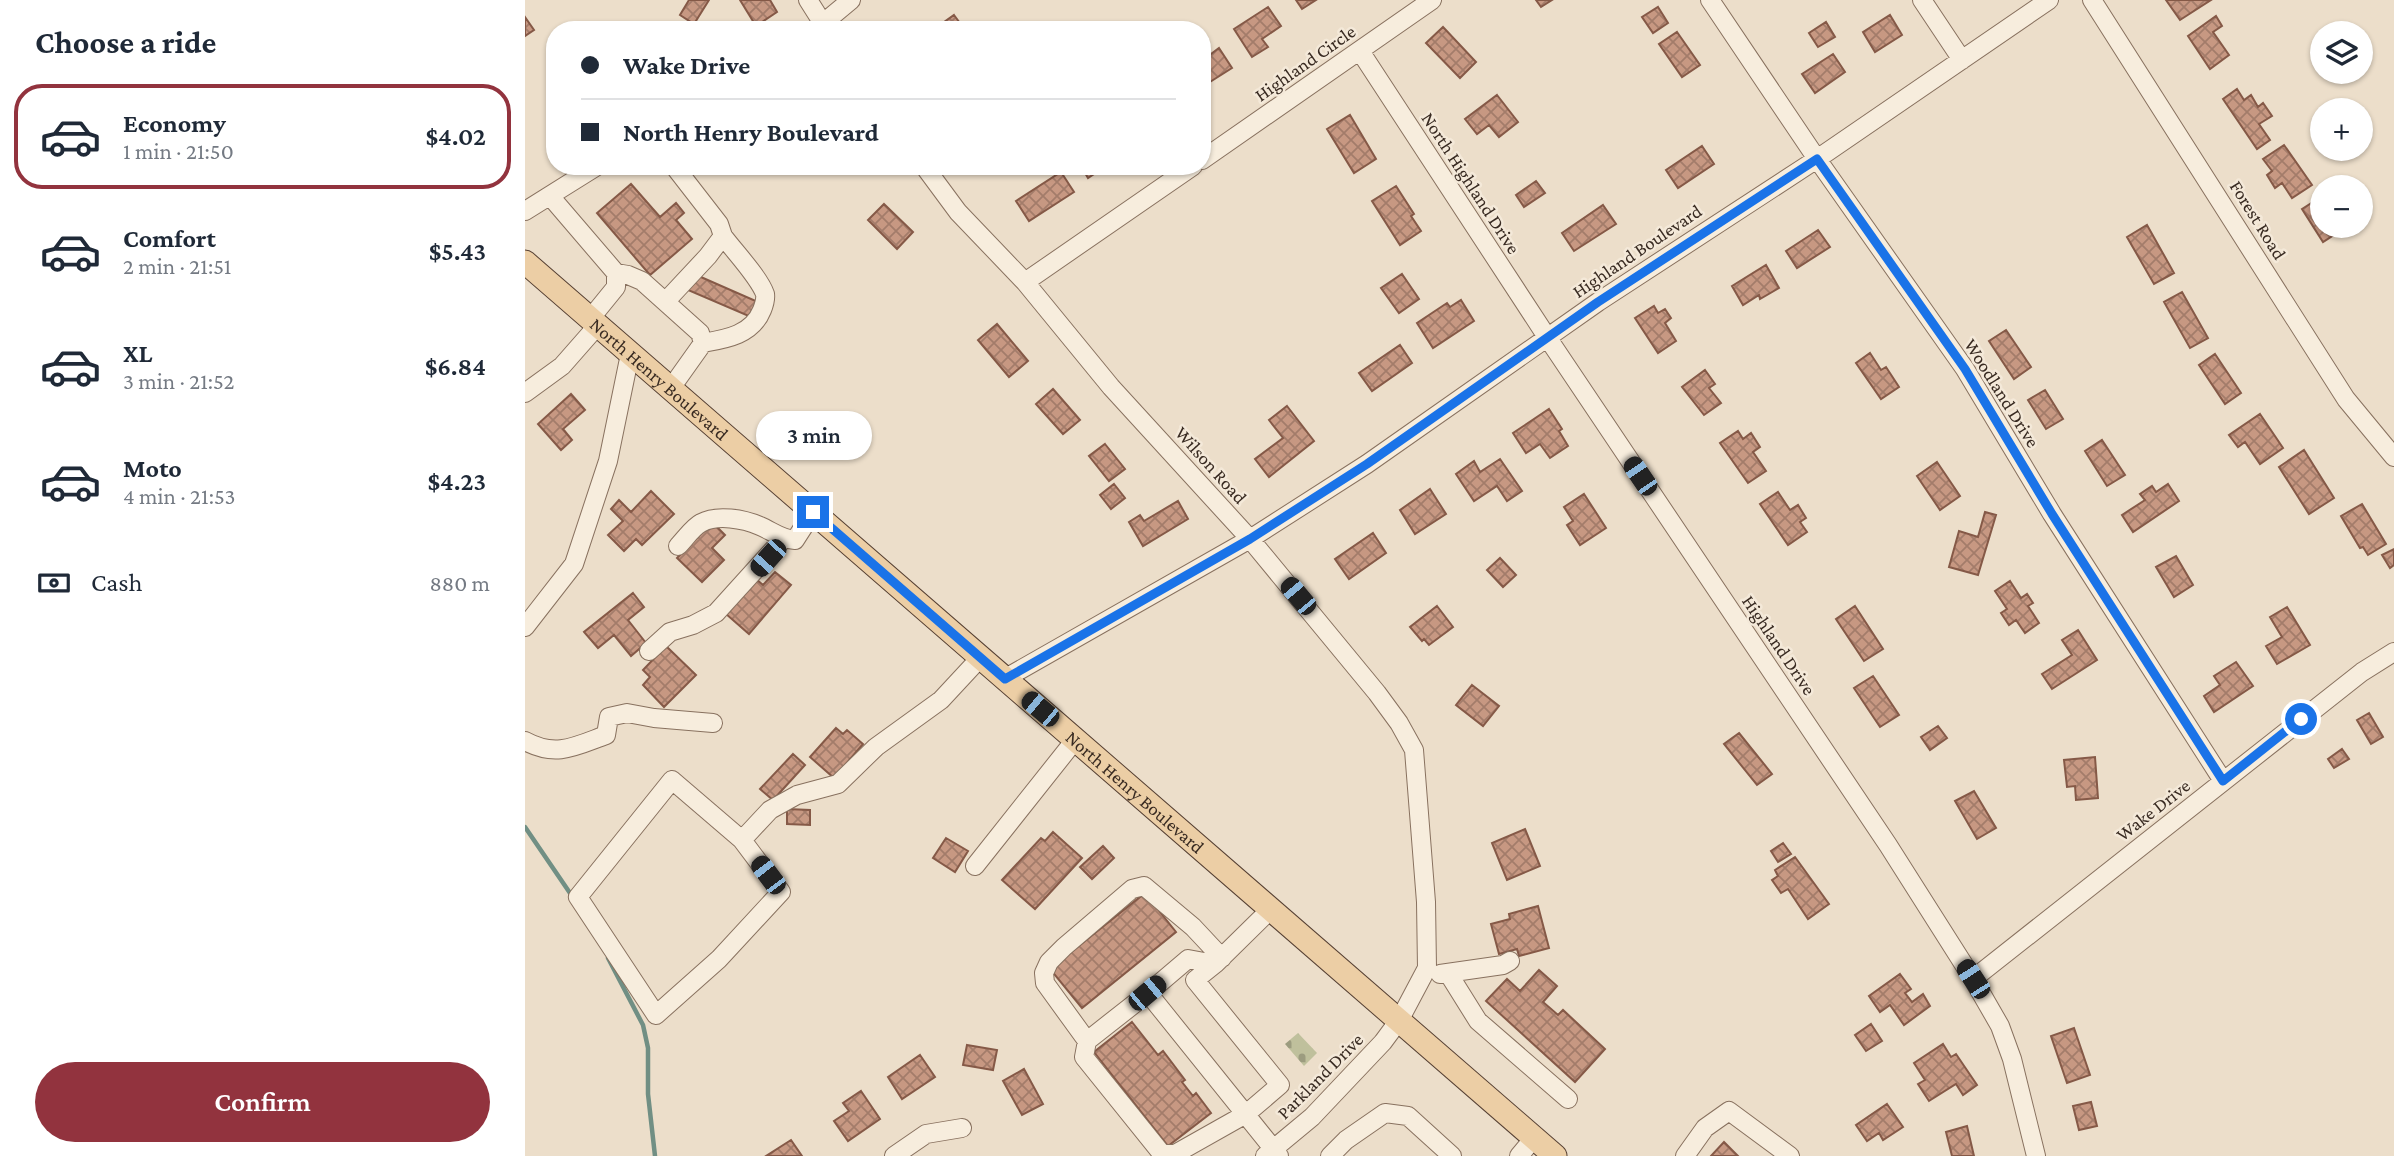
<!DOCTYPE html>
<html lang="en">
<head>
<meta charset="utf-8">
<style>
	:root { --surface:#fff; --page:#f2f2f3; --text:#1f2937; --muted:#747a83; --line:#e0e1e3; --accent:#92333e }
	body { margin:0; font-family:"Crimson Pro",serif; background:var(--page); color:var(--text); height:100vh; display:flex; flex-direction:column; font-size:26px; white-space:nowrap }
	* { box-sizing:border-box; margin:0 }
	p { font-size:23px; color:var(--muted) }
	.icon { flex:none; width:38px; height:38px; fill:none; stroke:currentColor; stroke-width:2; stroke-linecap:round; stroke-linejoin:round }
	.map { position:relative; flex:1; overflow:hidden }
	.sheet { display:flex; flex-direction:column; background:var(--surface); width:525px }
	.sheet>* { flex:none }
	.hud { position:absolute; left:21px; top:21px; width:665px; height:154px; border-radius:28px; box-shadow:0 2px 5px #0004; display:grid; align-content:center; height:154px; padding:0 35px; background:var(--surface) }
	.buttons { position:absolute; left:1785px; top:21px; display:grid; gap:14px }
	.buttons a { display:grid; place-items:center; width:63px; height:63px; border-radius:50%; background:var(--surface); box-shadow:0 2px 5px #0004; font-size:35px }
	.end { position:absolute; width:32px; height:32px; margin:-16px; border:9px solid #1a73e8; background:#fff; box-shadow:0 0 0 4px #fff }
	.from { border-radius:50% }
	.bubble { position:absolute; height:49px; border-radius:24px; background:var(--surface); box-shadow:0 2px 5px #0004; font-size:23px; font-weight:600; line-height:49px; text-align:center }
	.car { position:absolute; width:21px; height:42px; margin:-21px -10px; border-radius:9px; box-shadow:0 0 5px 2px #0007; background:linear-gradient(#222 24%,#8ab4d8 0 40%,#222 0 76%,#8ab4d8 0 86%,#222 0) }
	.hud b { display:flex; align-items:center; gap:24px; height:66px; font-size:26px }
	.hud b+b { border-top:2px solid var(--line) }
	.hud i { width:18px; height:18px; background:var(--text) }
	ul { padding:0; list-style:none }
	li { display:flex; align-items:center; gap:21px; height:105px; margin:0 14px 10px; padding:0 21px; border:4px solid transparent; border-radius:28px }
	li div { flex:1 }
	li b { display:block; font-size:26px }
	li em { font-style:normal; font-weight:600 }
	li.selected { border-color:var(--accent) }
	li>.icon { width:63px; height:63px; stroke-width:1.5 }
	h2 { padding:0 35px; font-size:32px; line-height:84px }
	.pay { display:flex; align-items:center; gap:18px; height:77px; padding:0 35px; font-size:26px }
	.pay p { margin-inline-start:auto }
	.button { display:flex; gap:14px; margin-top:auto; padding:14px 35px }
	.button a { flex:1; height:80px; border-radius:42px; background:var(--accent); color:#fff; font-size:28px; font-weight:600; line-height:80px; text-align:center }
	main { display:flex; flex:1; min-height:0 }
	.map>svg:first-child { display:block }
</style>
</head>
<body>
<main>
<section class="sheet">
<h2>Choose a ride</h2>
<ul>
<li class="selected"><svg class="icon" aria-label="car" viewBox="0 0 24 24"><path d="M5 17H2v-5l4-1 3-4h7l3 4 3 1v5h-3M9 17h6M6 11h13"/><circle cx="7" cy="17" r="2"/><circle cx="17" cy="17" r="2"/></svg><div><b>Economy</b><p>1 min · 21:50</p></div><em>$4.02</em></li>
<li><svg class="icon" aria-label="car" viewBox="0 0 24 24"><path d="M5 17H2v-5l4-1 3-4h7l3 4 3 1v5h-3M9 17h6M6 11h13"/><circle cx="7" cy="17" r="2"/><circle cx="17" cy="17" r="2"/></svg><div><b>Comfort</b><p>2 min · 21:51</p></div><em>$5.43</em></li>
<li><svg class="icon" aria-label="car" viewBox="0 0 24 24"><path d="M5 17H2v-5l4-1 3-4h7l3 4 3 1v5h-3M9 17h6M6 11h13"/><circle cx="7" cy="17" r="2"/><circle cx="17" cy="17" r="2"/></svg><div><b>XL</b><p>3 min · 21:52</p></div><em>$6.84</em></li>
<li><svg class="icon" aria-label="car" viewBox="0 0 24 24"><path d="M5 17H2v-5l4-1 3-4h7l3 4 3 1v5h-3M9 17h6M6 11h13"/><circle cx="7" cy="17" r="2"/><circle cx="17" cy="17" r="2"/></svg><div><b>Moto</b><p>4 min · 21:53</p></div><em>$4.23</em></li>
</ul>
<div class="pay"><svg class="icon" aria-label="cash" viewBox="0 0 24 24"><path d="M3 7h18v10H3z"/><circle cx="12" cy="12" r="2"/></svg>Cash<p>880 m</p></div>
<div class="button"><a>Confirm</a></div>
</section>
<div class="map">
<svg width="1869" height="1156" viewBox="0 0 1869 1156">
	<defs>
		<pattern id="cemetery-stones" width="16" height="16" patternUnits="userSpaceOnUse" patternTransform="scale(1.75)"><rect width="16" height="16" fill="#bfc09c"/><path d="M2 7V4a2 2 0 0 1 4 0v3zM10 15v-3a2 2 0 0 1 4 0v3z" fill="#9c9c7f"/></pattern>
		<pattern id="building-cross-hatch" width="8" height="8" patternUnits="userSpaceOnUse" patternTransform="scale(1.75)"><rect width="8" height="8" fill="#c79882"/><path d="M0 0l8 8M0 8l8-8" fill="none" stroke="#a37c6a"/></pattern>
	</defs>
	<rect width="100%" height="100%" fill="#ecdeca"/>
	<!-- cemetery -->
	<path fill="url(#cemetery-stones)" d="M773,1033L792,1053L779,1066L760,1044Z"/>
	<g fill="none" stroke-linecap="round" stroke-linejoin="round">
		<!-- stream -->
		<path stroke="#718f84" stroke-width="4.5" d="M0,827L47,896
			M83,958L118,1025L123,1048V1094L130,1156"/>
	</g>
	<!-- building -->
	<path fill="url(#building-cross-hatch)" stroke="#855947" stroke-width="2" d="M164,0H184L169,24L155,15Z
		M215,0H245L252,12L231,26Z
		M771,0H791L777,9Z
		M1011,0H1027L1016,7Z
		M1641,0H1686L1655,20Z
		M743,7L756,26L737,39L743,47L727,57L709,29Z
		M1133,7L1143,23L1128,33L1117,17Z
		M429,15L440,30H408Z
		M1365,15L1377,35L1350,52L1338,32Z
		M1691,16L1697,26L1688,32L1704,55L1685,69L1663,36Z
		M0,17L9,30L0,36Z
		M1301,22L1310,37L1293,47L1284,33Z
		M918,27L951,62L935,78L901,43Z
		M1152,32L1175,65L1157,77L1134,44Z
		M694,48L707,68L677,87V51L682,57Z
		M1308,54L1320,72L1290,93L1277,74Z
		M1712,89L1719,100L1726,95L1733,107L1738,103L1747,116L1734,124L1745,140L1732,149L1698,99Z
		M972,95L993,122L974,137L964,125L952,134L940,119Z
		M825,115L851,159L829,173L802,129Z
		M1759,145L1787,185L1767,198L1757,183L1750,188L1742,175L1747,171L1738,159Z
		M1177,146L1189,164L1153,188L1141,170Z
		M556,166H581L563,178Z
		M536,172L549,192L504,221L491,201Z
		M1011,181L1020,193L999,207L991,195Z
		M106,184L135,217L151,203L159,213L151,220L167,239L125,275L72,213Z
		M871,186L889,214L886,216L896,231L875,245L847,201Z
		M1791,200L1797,209V226L1821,227L1798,242L1777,209Z
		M359,204L388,232L372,249L343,220Z
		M1078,205L1091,224L1049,251L1037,233Z
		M1622,225L1649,273L1629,284L1602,237Z
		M1293,230L1305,247L1272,268L1261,251Z
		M1241,265L1254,288L1235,299L1234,295L1218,305L1207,286Z
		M169,274L233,302L226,317L163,290Z
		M877,274L894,299L874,313L856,288Z
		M1657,292L1683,338L1665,348L1639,302Z
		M936,300L949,321L908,348L892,323L922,303L925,307Z
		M1129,306L1133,313L1140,309L1146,318L1140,323L1151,341L1133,353L1110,318Z
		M472,324L503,361L484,377L453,340Z
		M1481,330L1506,367L1489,379L1464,341Z
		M875,345L887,363L847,391L834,373Z
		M1345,353L1356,370L1361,367L1374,387L1356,399L1331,363Z
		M1690,354L1716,393L1700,404L1674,365Z
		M1180,370L1190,384L1184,388L1196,403L1179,415L1157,387Z
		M528,389L555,420L538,434L511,404Z
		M1520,390L1538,419L1521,429L1503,400Z
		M46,394L60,410L38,429L47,440L36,450L13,424Z
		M762,406L789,441L744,477L730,459L758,438L744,420Z
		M1024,409L1037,429L1034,431L1043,446L1025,458L1015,444L1001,453L988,433Z
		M1735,414L1758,448L1735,464L1720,442L1713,447L1704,435Z
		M1213,431L1218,439L1226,433L1235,447L1228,452L1241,471L1223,483L1195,443Z
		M1577,440L1600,475L1582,486L1560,451Z
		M580,444L600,469L584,481L564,456Z
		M1779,450L1809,498L1784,514L1754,467Z
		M975,459L997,491L982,501L972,486L949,501L931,474L949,461L955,472Z
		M1412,462L1435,496L1415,510L1392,476Z
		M589,484L600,498L586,509L575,495Z
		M1643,484L1654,501L1608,532L1597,515L1620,500L1615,494L1627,486L1631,492Z
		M905,489L921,514L890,534L875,510Z
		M126,491L149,514L117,545L111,539L99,551L83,535L98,521L86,509L94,500L106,512Z
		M1253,492L1265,510L1273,505L1281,518L1275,522L1282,532L1263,545L1235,504Z
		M1059,494L1081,528L1055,545L1042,525L1048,521L1039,507Z
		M653,501L663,519L618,546L604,522L615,515L619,521Z
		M1837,504L1861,544L1843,555L1838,547L1835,548L1816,516Z
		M1460,512L1471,515L1453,575L1424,567L1434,531L1453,537Z
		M187,522L200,535L187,548L199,560L177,582L152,558Z
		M848,533L861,553L824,579L810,559Z
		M1869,549V565L1865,568L1857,555Z
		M1651,556L1668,585L1649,597L1631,567Z
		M975,558L991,575L978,587L962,570Z
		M250,572L266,585L224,634L201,614L231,579L238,585Z
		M1485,581L1496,598L1502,594L1508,603L1503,606L1514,623L1500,633L1491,620L1484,625L1476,613L1482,609L1470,591Z
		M108,593L119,607L103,620L121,643L106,656L89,635L73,648L59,632Z
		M912,606L928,627L904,645L899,639L897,641L885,627Z
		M1330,606L1358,649L1339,661L1311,619Z
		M1762,607L1785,645L1752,664L1741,646L1757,637L1745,617Z
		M1553,630L1572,660L1527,689L1517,674L1547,655L1537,640Z
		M141,646L171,675L139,707L118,685L125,677L118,670Z
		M1711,662L1728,686L1689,712L1679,696L1695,685L1689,676Z
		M1348,676L1374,715L1355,727L1329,688Z
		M947,685L974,706L958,726L931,705Z
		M1844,713L1858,737L1846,744L1832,720Z
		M1413,726L1422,738L1405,750L1396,737Z
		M311,728L318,734L322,730L338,744L309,778L285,757Z
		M1214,733L1247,774L1232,785L1199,744Z
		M1817,749L1824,759L1809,768L1803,759Z
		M268,754L280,765L248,800L235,789Z
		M1570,757L1573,798L1551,800L1550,786L1542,787L1539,760Z
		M1449,791L1471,828L1452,839L1430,801Z
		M262,809L285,810V825L262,824Z
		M1000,829L1015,866L982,880L967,843Z
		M528,832L557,858L510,909L477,880L516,838L520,841Z
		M421,838L443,851L430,872L408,858Z
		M1258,843L1266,854L1253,862L1246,851Z
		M578,846L589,858L567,879L555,867Z
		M1270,857L1304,904L1283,919L1263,889L1256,893L1247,880L1253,876L1250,870Z
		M620,893L651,932L557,1008L525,969Z
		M1013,906L1024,948L994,956L992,949L974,954L966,924L985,919L984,914Z
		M1014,970L1032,986L1018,1002L1033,1015L1038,1010L1080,1049L1050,1082L961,1001L982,979L995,991Z
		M1375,974L1386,989L1380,993L1387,1002L1398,994L1405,1006L1379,1025L1365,1005L1355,1012L1344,996Z
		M607,1022L633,1055L638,1051L660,1080L657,1082L668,1096L671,1093L686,1113L643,1146L569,1052Z
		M1346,1024L1357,1041L1341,1051L1330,1035Z
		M1549,1028L1565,1075L1542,1083L1526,1036Z
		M1418,1044L1426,1057L1431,1054L1452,1085L1438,1095L1431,1084L1404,1101L1393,1084L1400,1080L1389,1063Z
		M442,1045L472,1050L468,1070L438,1065Z
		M395,1055L410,1077L377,1099L363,1077Z
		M499,1069L518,1104L497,1115L478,1081Z
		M336,1091L355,1119L323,1141L309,1121L324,1111L318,1103Z
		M1566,1102L1572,1126L1554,1130L1548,1106Z
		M1362,1104L1378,1127L1358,1140L1354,1133L1342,1141L1331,1125Z
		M1442,1126L1449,1156H1427L1421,1132Z
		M266,1140L277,1156H241Z
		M1199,1142L1213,1156H1186Z"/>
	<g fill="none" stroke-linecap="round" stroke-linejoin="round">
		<!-- minor casing -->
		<g stroke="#88715f" stroke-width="20">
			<path id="minor" d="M283,0L302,30
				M1185,0L1292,159L1440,369L1527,514L1698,781
				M1397,0L1437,60
				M1567,0L1821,399L1869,457
				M290,30L326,0
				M835,51L1022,337L1363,845L1448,979L1475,1026L1487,1059L1511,1156
				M677,160L907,0
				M399,166L433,212L500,282L586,387L725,539L852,693L874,723L889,750L901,902L902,968L875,1019L858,1042L787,1117L740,1156
				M25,196L91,273V287L65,319
				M0,211L72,166
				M91,273L103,275L117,281L175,333L178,343L146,388
				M500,282L668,166
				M141,301L183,256L198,236L194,224L149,166
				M178,343C201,339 227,335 237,310C239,305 241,300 240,294C234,277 209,251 198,236
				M0,393L37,366L73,325
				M153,546C160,539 168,527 176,523C192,514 219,519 235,526C247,531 256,539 270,540L288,512
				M0,627L49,564L83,461L105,354
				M124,651L145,632L168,625L191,613L258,539
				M479,679L725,539L842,464L1073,302L1292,159L1524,0
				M0,741C31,758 51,746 81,735L84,717L102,713L129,718L188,723
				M217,840L256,892L194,959L131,1015L53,897L147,780L217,840L245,810L272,795L313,784L351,747L416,700L455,658
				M450,866L550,740
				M746,909L690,964L663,959L623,993L754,1156
				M923,973L953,1021L1043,1099
				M915,974L978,965L985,961
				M1448,979L1837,672L1869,652
				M623,993L562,1041L520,983L519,973L524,962L539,947L607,889L619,886L668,927L697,958
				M562,1041L559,1057L637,1154H650L721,1114L755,1085L670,980L690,964
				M369,1156L401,1134L437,1128
				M805,1156L821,1140L860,1113L883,1116L927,1156
				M994,1156L1009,1138
				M1160,1156L1180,1128L1204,1111L1265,1156"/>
		</g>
		<!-- major casing -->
		<g stroke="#564033" stroke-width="25">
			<g id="major">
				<path id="s1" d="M0,262L1030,1156"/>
			</g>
		</g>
		<!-- minor -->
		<use href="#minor" stroke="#f7eddd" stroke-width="18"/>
		<!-- major -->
		<use href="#major" stroke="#eccea5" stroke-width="23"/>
	</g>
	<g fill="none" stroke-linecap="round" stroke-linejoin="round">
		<!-- route -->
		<path stroke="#1a73e8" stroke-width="9" d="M288,512L480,679L725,539L842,464L1073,302L1292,159L1440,369L1527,514L1698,781L1776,719"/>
	</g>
	<g text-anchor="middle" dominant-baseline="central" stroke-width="5" stroke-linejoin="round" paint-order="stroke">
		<!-- street labels -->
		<g font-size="19" fill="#392b22" stroke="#f4e9d9">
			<text transform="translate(780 63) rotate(-35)">Highland Circle</text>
			<text transform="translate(946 183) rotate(57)">North Highland Drive</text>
			<text transform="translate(1733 220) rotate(58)">Forest Road</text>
			<text transform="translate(1112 251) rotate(-34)">Highland Boulevard</text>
			<text stroke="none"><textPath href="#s1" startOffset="178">North Henry Boulevard</textPath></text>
			<text transform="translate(1477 393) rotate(58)">Woodland Drive</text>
			<text transform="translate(686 465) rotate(48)">Wilson Road</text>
			<text transform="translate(1254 645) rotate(56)">Highland Drive</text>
			<text stroke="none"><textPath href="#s1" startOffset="808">North Henry Boulevard</textPath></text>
			<text transform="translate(1628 810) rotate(-38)">Wake Drive</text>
			<text transform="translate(795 1076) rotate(-45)">Parkland Drive</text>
		</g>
	</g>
</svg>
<div class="buttons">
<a><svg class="icon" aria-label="layers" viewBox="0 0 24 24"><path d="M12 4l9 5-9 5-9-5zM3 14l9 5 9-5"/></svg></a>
<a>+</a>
<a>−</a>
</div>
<i class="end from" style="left:1776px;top:719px"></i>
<i class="end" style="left:288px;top:512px"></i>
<div class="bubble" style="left:231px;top:411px;width:116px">3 min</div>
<i class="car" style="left:1115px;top:476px;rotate:326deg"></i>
<i class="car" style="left:243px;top:558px;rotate:222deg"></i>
<i class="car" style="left:773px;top:596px;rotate:320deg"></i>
<i class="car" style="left:515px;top:709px;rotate:310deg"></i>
<i class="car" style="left:243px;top:875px;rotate:323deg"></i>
<i class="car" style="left:1448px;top:979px;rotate:327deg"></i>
<i class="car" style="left:622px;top:993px;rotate:50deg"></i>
<div class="hud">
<b><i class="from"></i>Wake Drive</b>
<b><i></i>North Henry Boulevard</b>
</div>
</div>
</main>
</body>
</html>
